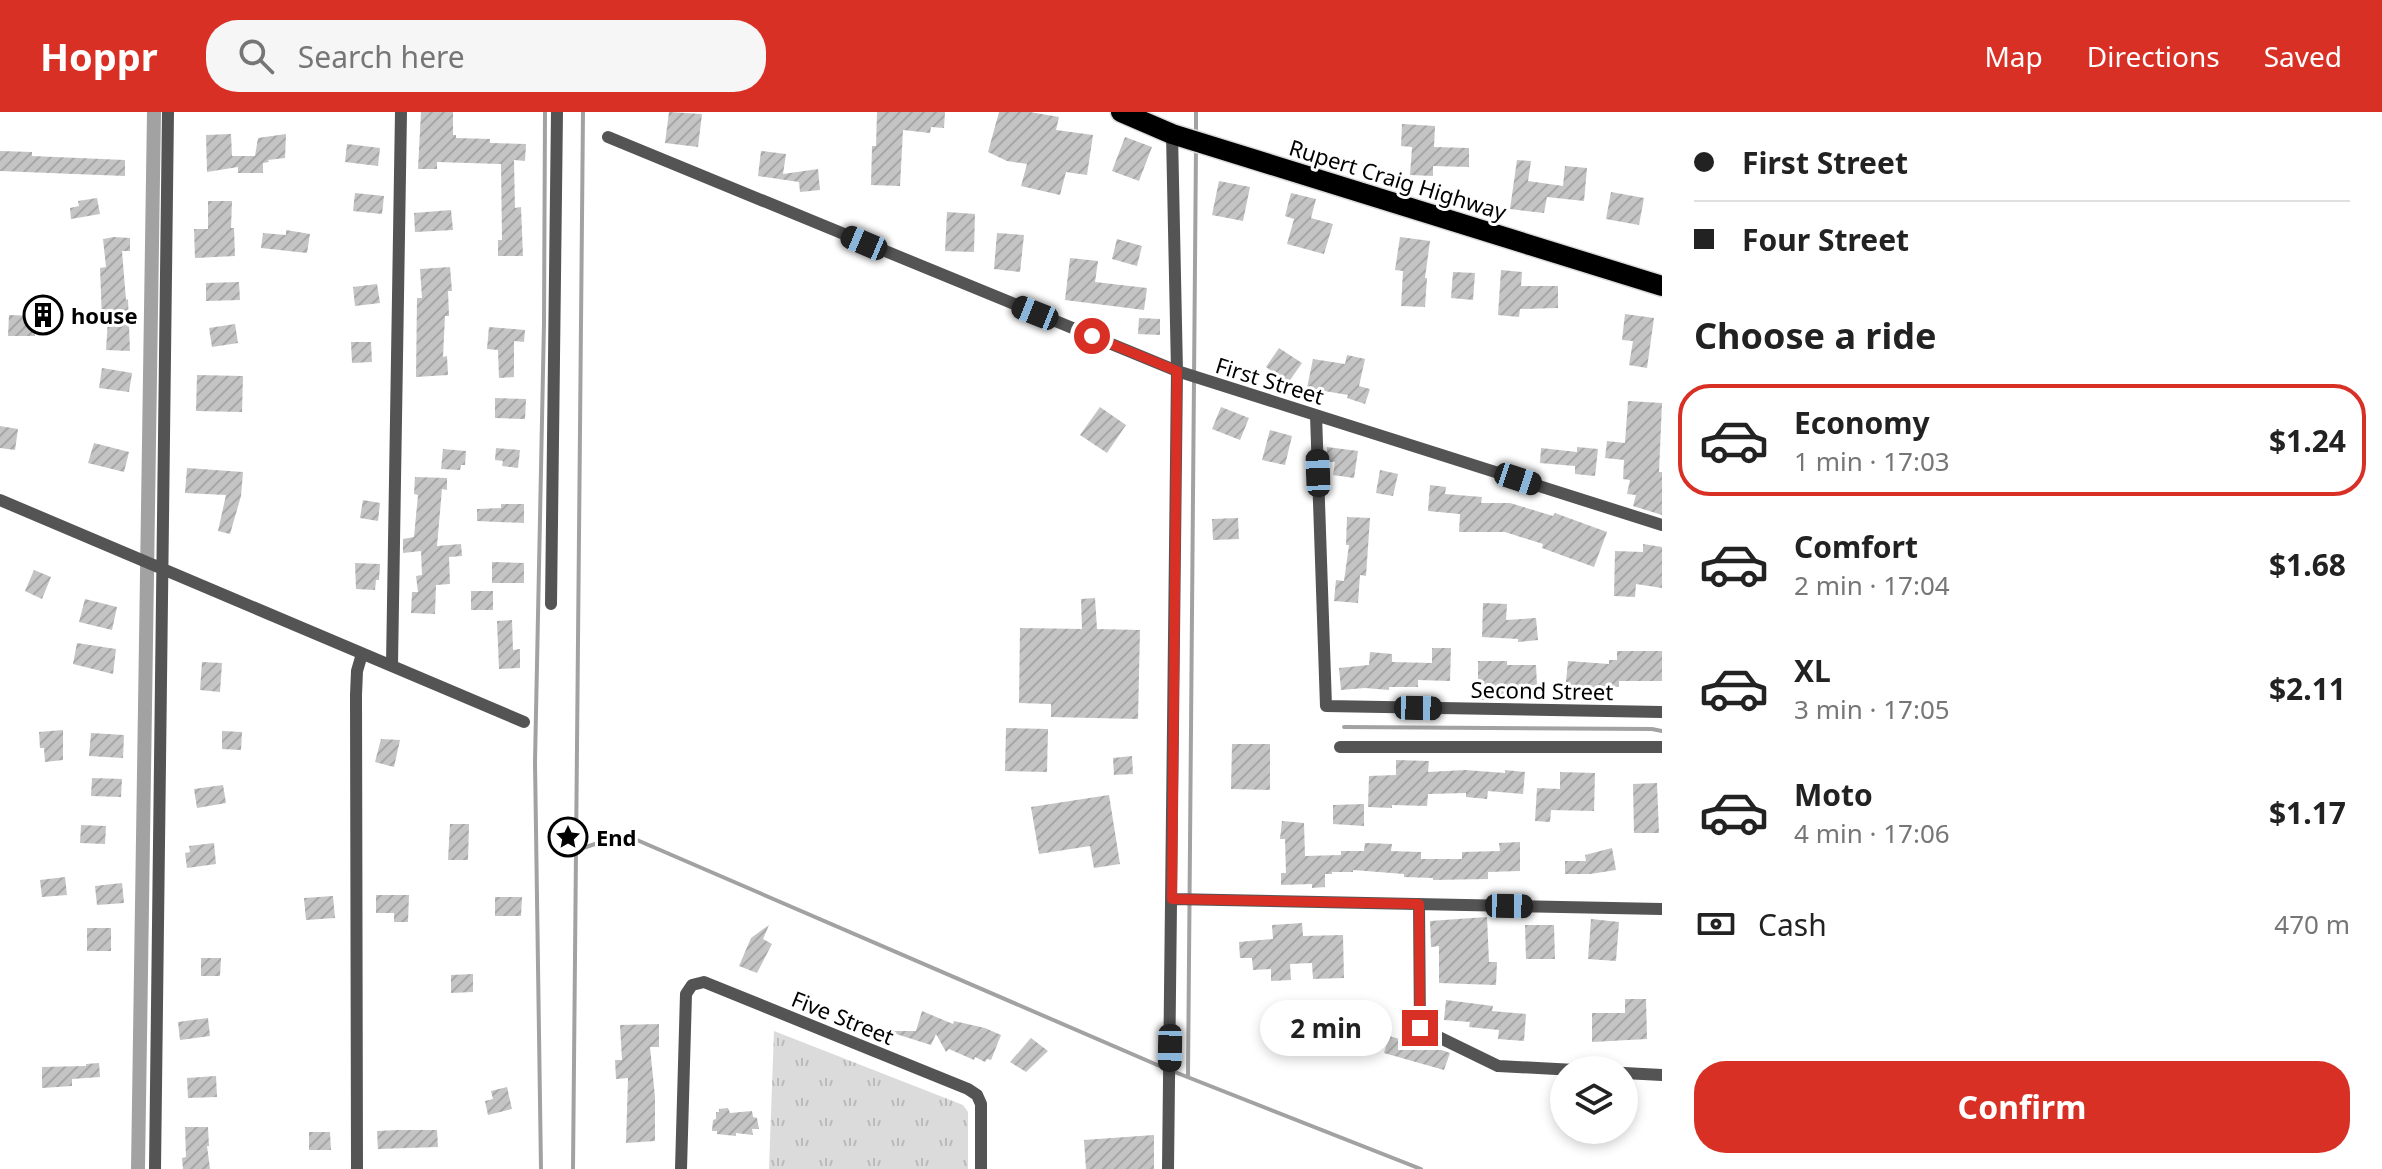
<!DOCTYPE html>
<html lang="en">
<head>
<meta charset="utf-8">
<style>
	:root { --surface:#fff; --page:#f6f6f6; --text:#222; --muted:#767676; --line:#e0e0e0; --accent:#d93025 }
	body { margin:0; font-family:"Noto Sans",sans-serif; background:var(--page); color:var(--text); height:100vh; display:flex; flex-direction:column; font-size:30px; white-space:nowrap }
	* { box-sizing:border-box; margin:0 }
	p { font-size:26px; color:var(--muted) }
	.icon { flex:none; width:44px; height:44px; fill:none; stroke:currentColor; stroke-width:2; stroke-linecap:round; stroke-linejoin:round }
	.map { position:relative; flex:1; overflow:hidden }
	.side { display:flex; flex-direction:column; background:var(--surface); width:720px }
	.side>* { flex:none }
	.top-card { display:grid; align-content:center; height:176px; padding:0 32px; background:var(--surface) }
	.fabs { position:absolute; left:1550px; top:944px; display:grid; gap:16px }
	.fabs a { display:grid; place-items:center; width:88px; height:88px; border-radius:50%; background:var(--surface); box-shadow:0 4px 12px #0003; font-size:40px }
	.end { position:absolute; width:36px; height:36px; margin:-18px; border:10px solid #d93025; background:#fff; box-shadow:0 0 0 4px #fff }
	.from { border-radius:50% }
	.bubble { position:absolute; height:56px; border-radius:28px; background:var(--surface); box-shadow:0 4px 12px #0003; font-size:26px; font-weight:700; line-height:56px; text-align:center }
	.car { position:absolute; width:24px; height:48px; margin:-24px -12px; border-radius:10px; box-shadow:0 0 6px 2px #0007; background:linear-gradient(#222 24%,#8ab4d8 0 40%,#222 0 76%,#8ab4d8 0 86%,#222 0) }
	.top-card b { display:flex; align-items:center; gap:28px; height:76px; font-size:30px }
	.top-card b+b { border-top:2px solid var(--line) }
	.top-card i { width:20px; height:20px; background:var(--text) }
	ul { padding:0; list-style:none }
	li { display:flex; align-items:center; gap:24px; height:112px; margin:0 16px 12px; padding:0 16px; border:4px solid transparent; border-radius:32px }
	li div { flex:1 }
	li b { display:block; font-size:30px }
	li em { font-style:normal; font-weight:700 }
	li.active { border-color:var(--accent) }
	li>.icon { width:72px; height:72px; stroke-width:1.5 }
	h2 { padding:0 32px; font-size:36px; line-height:96px }
	.pay { display:flex; align-items:center; gap:20px; height:88px; padding:0 32px; font-size:30px }
	.pay p { margin-inline-start:auto }
	.primary-button { display:flex; gap:16px; margin-top:auto; padding:16px 32px }
	.primary-button a { flex:1; height:92px; border-radius:32px; background:var(--accent); color:#fff; font-size:32px; font-weight:700; line-height:92px; text-align:center }
	header { display:flex; align-items:center; gap:48px; box-sizing:border-box; height:112px; padding:0 40px; background:var(--accent); color:#fff }
	header strong { font-size:38px }
	nav { display:flex; gap:44px; margin-inline-start:auto; font-size:28px }
	.search { width:560px; height:72px; background:var(--page); display:flex; align-items:center; gap:20px; box-sizing:border-box; padding:0 28px; border-radius:32px; color:var(--muted); font-size:30px }
	main { display:flex; flex:1; min-height:0 }
	.map>svg:first-child { display:block }
</style>
</head>
<body>
<header>
<strong>Hoppr</strong>
<div class="search"><svg class="icon" aria-label="search" viewBox="0 0 24 24"><circle cx="10" cy="10" r="6"/><path d="M15 15l6 6"/></svg>Search here</div>
<nav><a>Map</a><a>Directions</a><a>Saved</a></nav>
</header>
<main>
<div class="map">
<svg width="1662" height="1057" viewBox="0 0 1662 1057">
	<defs>
		<pattern id="park-tufts" width="24" height="20" patternUnits="userSpaceOnUse" patternTransform="scale(2)"><rect width="24" height="20" fill="#dbdbdb"/><path d="M3 7l-1-3M5 7V3M7 7l1-3M15 17l-1-3M17 17v-4M19 17l1-3" fill="none" stroke="#bababa"/></pattern>
		<pattern id="building-hatch" width="6" height="6" patternUnits="userSpaceOnUse" patternTransform="scale(2)"><rect width="6" height="6" fill="#c4c4c4"/><path d="M-1 1l2-2M0 6l6-6M5 7l2-2" fill="none" stroke="#a7a7a7"/></pattern>
	</defs>
	<rect width="100%" height="100%" fill="#fff"/>
	<!-- park -->
	<path fill="url(#park-tufts)" d="M774,919L963,993L968,1000V1057H769Z"/>
	<g fill="none" stroke-linecap="round" stroke-linejoin="round">
		<!-- stream -->
		<path stroke="#a2a2a2" stroke-width="4" d="M1196,22V0
			M1344,615L1652,617L1662,619
			M574,739L619,724L630,725L1162,955L1421,1057
			M1188,965L1196,35
			M541,1057L535,650L544,211L545,0
			M573,1057L583,0"/>
		<!-- canal -->
		<path stroke="#a2a2a2" stroke-width="14" d="M138,1057L154,0"/>
	</g>
	<!-- building -->
	<path fill="url(#building-hatch)" d="M421,0H453V23H456V26L490,27V31L526,32L525,49L514,48L515,96L521,95L523,144H498V128H502L501,52L437,50V57H418Z
		M669,0L702,2L698,35L665,31Z
		M877,0H945L944,16L931,15L930,21L903,18L900,74L871,73L872,34H876Z
		M999,0H1030L1059,5L1056,18L1093,23L1087,63L1066,60L1060,83L1021,74L1027,52L1007,49L988,40Z
		M1402,12L1435,14L1434,35L1469,36V55L1433,54V64L1410,63L1412,35L1401,34Z
		M231,22L232,44H255L258,26L286,22L285,46L268,48L269,50L263,51V61H238V55L207,60L206,23Z
		M1125,25L1152,35L1139,69L1112,59Z
		M347,32L380,36L378,54L345,50Z
		M0,39L32,40V44L125,48V64L0,59Z
		M761,39L786,42L783,62L818,57L820,78L800,80L799,70L758,64Z
		M1517,48L1531,49L1528,69L1563,74L1565,54L1587,56L1584,89L1547,85L1544,101L1510,97Z
		M1219,69L1250,75L1243,109L1212,103Z
		M1611,80L1644,86L1639,113L1606,107Z
		M355,81L384,84L382,102L353,99Z
		M1291,81L1316,87L1311,106L1333,112L1324,142L1287,132L1294,107L1285,104Z
		M97,86L100,102L71,107L70,96L79,94L78,89Z
		M208,89H232L231,116H234L235,144L195,146L194,117H208Z
		M451,98L453,118L415,120L414,101Z
		M947,100L975,102L974,140L945,139Z
		M286,118L310,122L307,141L261,136L263,121L286,123Z
		M997,121L1024,123L1020,160L994,157Z
		M114,125L130,126V139H122L126,188L128,187L130,239L106,238L108,207L102,208L100,156L106,155L103,127Z
		M1400,125L1430,129L1425,166H1427L1425,195L1401,194L1403,159L1395,158Z
		M1117,127L1142,134L1137,154L1112,147Z
		M1070,146L1098,149L1095,170L1147,176L1144,198L1065,188Z
		M450,155L452,179H448L449,204H445L443,245L447,244L448,263L416,265L417,186H422L420,157Z
		M1501,158L1522,160L1521,174H1558V196L1520,197L1519,205L1498,203Z
		M1453,160L1475,161L1473,188L1451,186Z
		M239,170L240,188L206,189V171Z
		M377,172L380,191L355,194L353,175Z
		M1625,202L1654,206L1647,256L1629,253L1633,229L1622,228Z
		M9,203L35,204V224H8Z
		M1139,206L1160,207V223L1138,222Z
		M235,212L238,231L212,235L209,216Z
		M489,215L525,218L524,230L514,229V265L499,266L498,238L487,237Z
		M351,230H371L372,250L352,251Z
		M1279,236L1302,251L1288,271L1266,255Z
		M1347,243L1365,247L1359,274L1370,277L1365,292L1347,286L1348,283L1307,276L1313,247L1345,252Z
		M102,256L132,261L129,280L99,276Z
		M197,263L243,264L242,300L196,299Z
		M495,286L526,287L525,307L495,306Z
		M1628,289L1662,291L1659,360H1662V403L1633,394L1636,383L1627,382L1630,368L1623,367L1624,348L1605,346L1607,329L1625,331Z
		M1100,295L1126,313L1107,341L1080,323Z
		M1221,295L1249,306L1240,328L1212,317Z
		M0,314L18,317L15,338L0,336Z
		M1270,318L1292,324L1285,353L1262,348Z
		M94,331L129,340L124,360L88,351Z
		M1327,335L1358,339L1354,366L1333,363L1335,350H1327Z
		M1577,335L1598,337L1595,364L1575,362V354L1540,351L1541,336L1577,340Z
		M496,336L520,338L518,356L502,354L503,349L495,348Z
		M443,337L466,339L465,353H461L460,358L441,357Z
		M187,356L243,360L241,384L230,422L218,419L226,383L185,381Z
		M1380,358L1398,362L1393,384L1376,381Z
		M415,365L447,366V378L442,377L437,434L461,432L462,444L449,445L450,472L436,473L435,502L411,501L412,480H418L416,464L422,463L421,439L403,441V427L414,425L418,383L414,382Z
		M1430,373L1446,375L1445,382L1482,385L1481,391H1510L1553,404L1555,401L1607,420L1594,455L1542,436L1543,432L1505,420H1459L1460,402L1428,399Z
		M363,388L380,391L378,409L360,406Z
		M501,392H524V411L477,409V397L501,396Z
		M1347,405L1370,406L1366,464L1360,463L1358,491L1334,489L1336,468L1344,469L1349,433H1346Z
		M1238,406L1239,427L1213,428L1212,407Z
		M1643,432L1662,435V476L1636,472L1635,485L1614,484L1615,439L1643,440Z
		M492,450L524,451V471H492Z
		M355,451L380,452L379,468H376L375,478L356,477Z
		M34,458L51,465L42,487L25,479Z
		M471,479H493V498H471Z
		M1095,486L1097,517L1140,518L1138,607L1051,605V592L1019,591L1020,516L1082,517L1081,487Z
		M85,487L117,495L112,518L79,510Z
		M1483,491L1507,492L1506,508L1536,506L1538,528L1518,530V527L1482,525Z
		M512,508L513,538L520,537V556L499,557L497,509Z
		M77,531L116,537L113,562L73,552Z
		M1432,536H1451L1450,569L1418,568V575H1389V578L1365,576L1341,578L1339,556L1369,553L1370,540L1392,542V550L1432,551Z
		M1617,539H1662V569H1619V575H1596V581L1565,579L1568,549L1609,552V548H1617Z
		M1478,549H1507V553H1536L1537,573L1507,574V588H1478Z
		M202,550L222,551L220,580L200,578Z
		M1006,616L1048,617L1047,660L1005,659Z
		M63,618V648L45,650L44,636H40L39,620Z
		M222,619L242,620L241,638L222,637Z
		M91,621L124,623L123,646L89,644Z
		M381,627L400,628L394,655L375,650Z
		M1232,632H1270V678L1231,677Z
		M1132,644L1133,662L1114,663L1113,646Z
		M1396,648L1429,649L1428,660L1465,658L1505,661V658L1525,660L1523,682L1488,679L1487,687L1466,685V681L1428,682L1427,694L1392,693V696L1368,695L1369,664L1396,663Z
		M1560,660L1595,661L1594,699L1551,698L1550,710L1535,709L1537,676L1560,677Z
		M92,666L122,667L121,685L91,684Z
		M1657,671L1659,721H1634L1633,672Z
		M223,673L226,691L197,696L194,677Z
		M1109,683L1120,752L1094,756L1090,734L1039,742L1031,695Z
		M1364,692V714L1333,712V693Z
		M1282,709L1304,711L1305,744L1341,743V739H1364L1365,731L1392,732L1391,739L1421,740V747H1462V740L1500,739L1499,731L1520,730V759L1488,760V767L1433,768V766L1404,765V762L1353,758V760H1332V762H1325V775L1312,776V772L1281,773V761H1286L1285,727H1280Z
		M450,712H469L468,748H448Z
		M81,713L106,714L105,732L80,731Z
		M214,731L216,752L187,756L185,741L190,740L189,734Z
		M1612,736L1616,758L1590,762H1565V749H1586L1585,743Z
		M65,765L67,783L42,785L40,768Z
		M122,771L124,791L97,793L95,774Z
		M376,783H409L408,810H394V801H376Z
		M333,784L335,806L306,808L304,786Z
		M495,785H522L521,804H495Z
		M1487,805L1489,850H1497L1496,873L1439,871V834L1431,835L1430,809Z
		M1591,807L1619,810L1616,849L1588,847Z
		M1302,811L1303,824L1343,823L1344,866L1313,867L1312,851L1290,852L1291,868L1271,869V857L1253,858L1252,846H1240L1239,830L1273,827L1272,813Z
		M769,813L763,827L772,832L757,861L739,854L751,826Z
		M1525,813H1554L1555,847H1526Z
		M87,816H111V839H87Z
		M201,846H221L220,864H201Z
		M473,862V880L451,881V863Z
		M1625,887H1646L1647,927L1592,930V901H1625Z
		M1446,888L1493,894L1492,899L1526,902L1524,929L1498,927L1499,918L1469,915L1470,910L1444,908Z
		M922,899L953,912L954,909L985,916L1001,923L991,948L987,947L985,950L975,945L974,948L949,937L946,940L936,922L931,933L893,921V919H916Z
		M208,906L210,924L180,928L178,910Z
		M659,912V935H650L655,985V1029L626,1031L628,966L616,967L615,948H622L620,913Z
		M1389,924L1421,933L1422,931L1450,941L1444,958L1384,941Z
		M1031,926L1048,939L1026,960L1010,950Z
		M99,951L100,965L72,967V974L42,976V955L86,954V952Z
		M216,964L217,985L188,986L187,966Z
		M507,975L512,997L488,1003L485,989L493,987L491,979Z
		M728,996L730,1001L752,999L753,1005L757,1006L759,1017H752L753,1023L736,1021V1024L717,1022V1019H712L713,1008L716,1007V1000H719V997Z
		M185,1015H208L209,1034H207L210,1057H183L182,1046L186,1045Z
		M398,1018H437L438,1035L378,1037L377,1019Z
		M309,1020H330L331,1038H309Z
		M1154,1023V1057H1086L1084,1028Z"/>
	<g fill="none" stroke-linecap="round" stroke-linejoin="round">
		<!-- primary casing -->
		<g stroke="#dbdbdb" stroke-width="23">
			<path id="primary" d="M1121,0L1172,22L1662,174"/>
		</g>
		<!-- street -->
		<path stroke="#545454" stroke-width="12" d="M608,25L1177,259L1662,413
			M1316,303L1326,594L1662,600
			M0,388L524,610
			M551,492L557,0
			M392,553L401,0
			M1340,635H1662
			M1172,787L1662,797
			M1419,792L1420,916L1498,954L1575,958
			M1624,961L1662,963
			M155,1057L168,0
			M357,1057L356,583L357,559L362,542
			M681,1057L686,882L692,873L704,870L968,977L977,983L981,992V1057
			M1168,1057L1177,259L1172,22"/>
		<!-- primary -->
		<use href="#primary" stroke="#000" stroke-width="20"/>
	</g>
	<g fill="none" stroke-linecap="round" stroke-linejoin="round">
		<!-- route -->
		<path stroke="#d93025" stroke-width="10" d="M1092,224L1177,259L1172,787L1419,792L1420,916"/>
	</g>
	<!-- icons -->
	<defs>
		<g id="building-ring" transform="scale(2)"><circle r="9.5" fill="#fff" stroke="#000" stroke-width="1.5"/><path d="M-4-6H4V6H1V3H-1V6H-4ZM-2.5-4.3h1.7v1.8h-1.7ZM.8-4.3h1.7v1.8H.8ZM-2.5-1h1.7V.8h-1.7ZM.8-1h1.7V.8H.8Z" fill="#000"/></g>
		<g id="sight-ring" transform="scale(2)"><circle r="9.5" fill="#fff" stroke="#000" stroke-width="1.5"/><path d="M0-6L1.8-2.2L6-1.7L2.9 1.2L3.7 5.4L0 3.3L-3.7 5.4L-2.9 1.2L-6-1.7L-1.8-2.2Z" fill="#000"/></g>
	</defs>
	<g fill-rule="evenodd">
		<use href="#building-ring" x="43" y="203"/>
		<use href="#sight-ring" x="568" y="725"/>
	</g>
	<g text-anchor="middle" dominant-baseline="central" stroke-width="6" stroke-linejoin="round" paint-order="stroke">
		<!-- street labels -->
		<g font-size="22" fill="#000" stroke="#fff">
			<text transform="translate(1398 67) rotate(17)">Rupert Craig Highway</text>
			<text transform="translate(1270 268) rotate(17)">First Street</text>
			<text transform="translate(1542 578) rotate(1)">Second Street</text>
			<text transform="translate(843 905) rotate(22)">Five Street</text>
		</g>
		<!-- poi labels -->
		<g font-size="22" font-weight="bold" fill="#000" stroke="#fff" text-anchor="start">
			<text x="71" y="203">house</text>
			<text x="596" y="725">End</text>
		</g>
	</g>
</svg>
<div class="fabs">
<a><svg class="icon" aria-label="layers" viewBox="0 0 24 24"><path d="M12 4l9 5-9 5-9-5zM3 14l9 5 9-5"/></svg></a>
</div>
<i class="end from" style="left:1092px;top:224px"></i>
<i class="end" style="left:1420px;top:916px"></i>
<div class="bubble" style="left:1260px;top:888px;width:132px">2 min</div>
<i class="car" style="left:864px;top:131px;rotate:293deg"></i>
<i class="car" style="left:1035px;top:201px;rotate:292deg"></i>
<i class="car" style="left:1318px;top:361px;rotate:358deg"></i>
<i class="car" style="left:1518px;top:367px;rotate:108deg"></i>
<i class="car" style="left:1418px;top:596px;rotate:91deg"></i>
<i class="car" style="left:1509px;top:794px;rotate:91deg"></i>
<i class="car" style="left:1170px;top:936px;rotate:181deg"></i>
</div>
<section class="side">
<div class="top-card">
<b><i class="from"></i>First Street</b>
<b><i></i>Four Street</b>
</div>
<h2>Choose a ride</h2>
<ul>
<li class="active"><svg class="icon" aria-label="car" viewBox="0 0 24 24"><path d="M5 17H2v-5l4-1 3-4h7l3 4 3 1v5h-3M9 17h6M6 11h13"/><circle cx="7" cy="17" r="2"/><circle cx="17" cy="17" r="2"/></svg><div><b>Economy</b><p>1 min · 17:03</p></div><em>$1.24</em></li>
<li><svg class="icon" aria-label="car" viewBox="0 0 24 24"><path d="M5 17H2v-5l4-1 3-4h7l3 4 3 1v5h-3M9 17h6M6 11h13"/><circle cx="7" cy="17" r="2"/><circle cx="17" cy="17" r="2"/></svg><div><b>Comfort</b><p>2 min · 17:04</p></div><em>$1.68</em></li>
<li><svg class="icon" aria-label="car" viewBox="0 0 24 24"><path d="M5 17H2v-5l4-1 3-4h7l3 4 3 1v5h-3M9 17h6M6 11h13"/><circle cx="7" cy="17" r="2"/><circle cx="17" cy="17" r="2"/></svg><div><b>XL</b><p>3 min · 17:05</p></div><em>$2.11</em></li>
<li><svg class="icon" aria-label="car" viewBox="0 0 24 24"><path d="M5 17H2v-5l4-1 3-4h7l3 4 3 1v5h-3M9 17h6M6 11h13"/><circle cx="7" cy="17" r="2"/><circle cx="17" cy="17" r="2"/></svg><div><b>Moto</b><p>4 min · 17:06</p></div><em>$1.17</em></li>
</ul>
<div class="pay"><svg class="icon" aria-label="cash" viewBox="0 0 24 24"><path d="M3 7h18v10H3z"/><circle cx="12" cy="12" r="2"/></svg>Cash<p>470 m</p></div>
<div class="primary-button"><a>Confirm</a></div>
</section>
</main>
</body>
</html>
